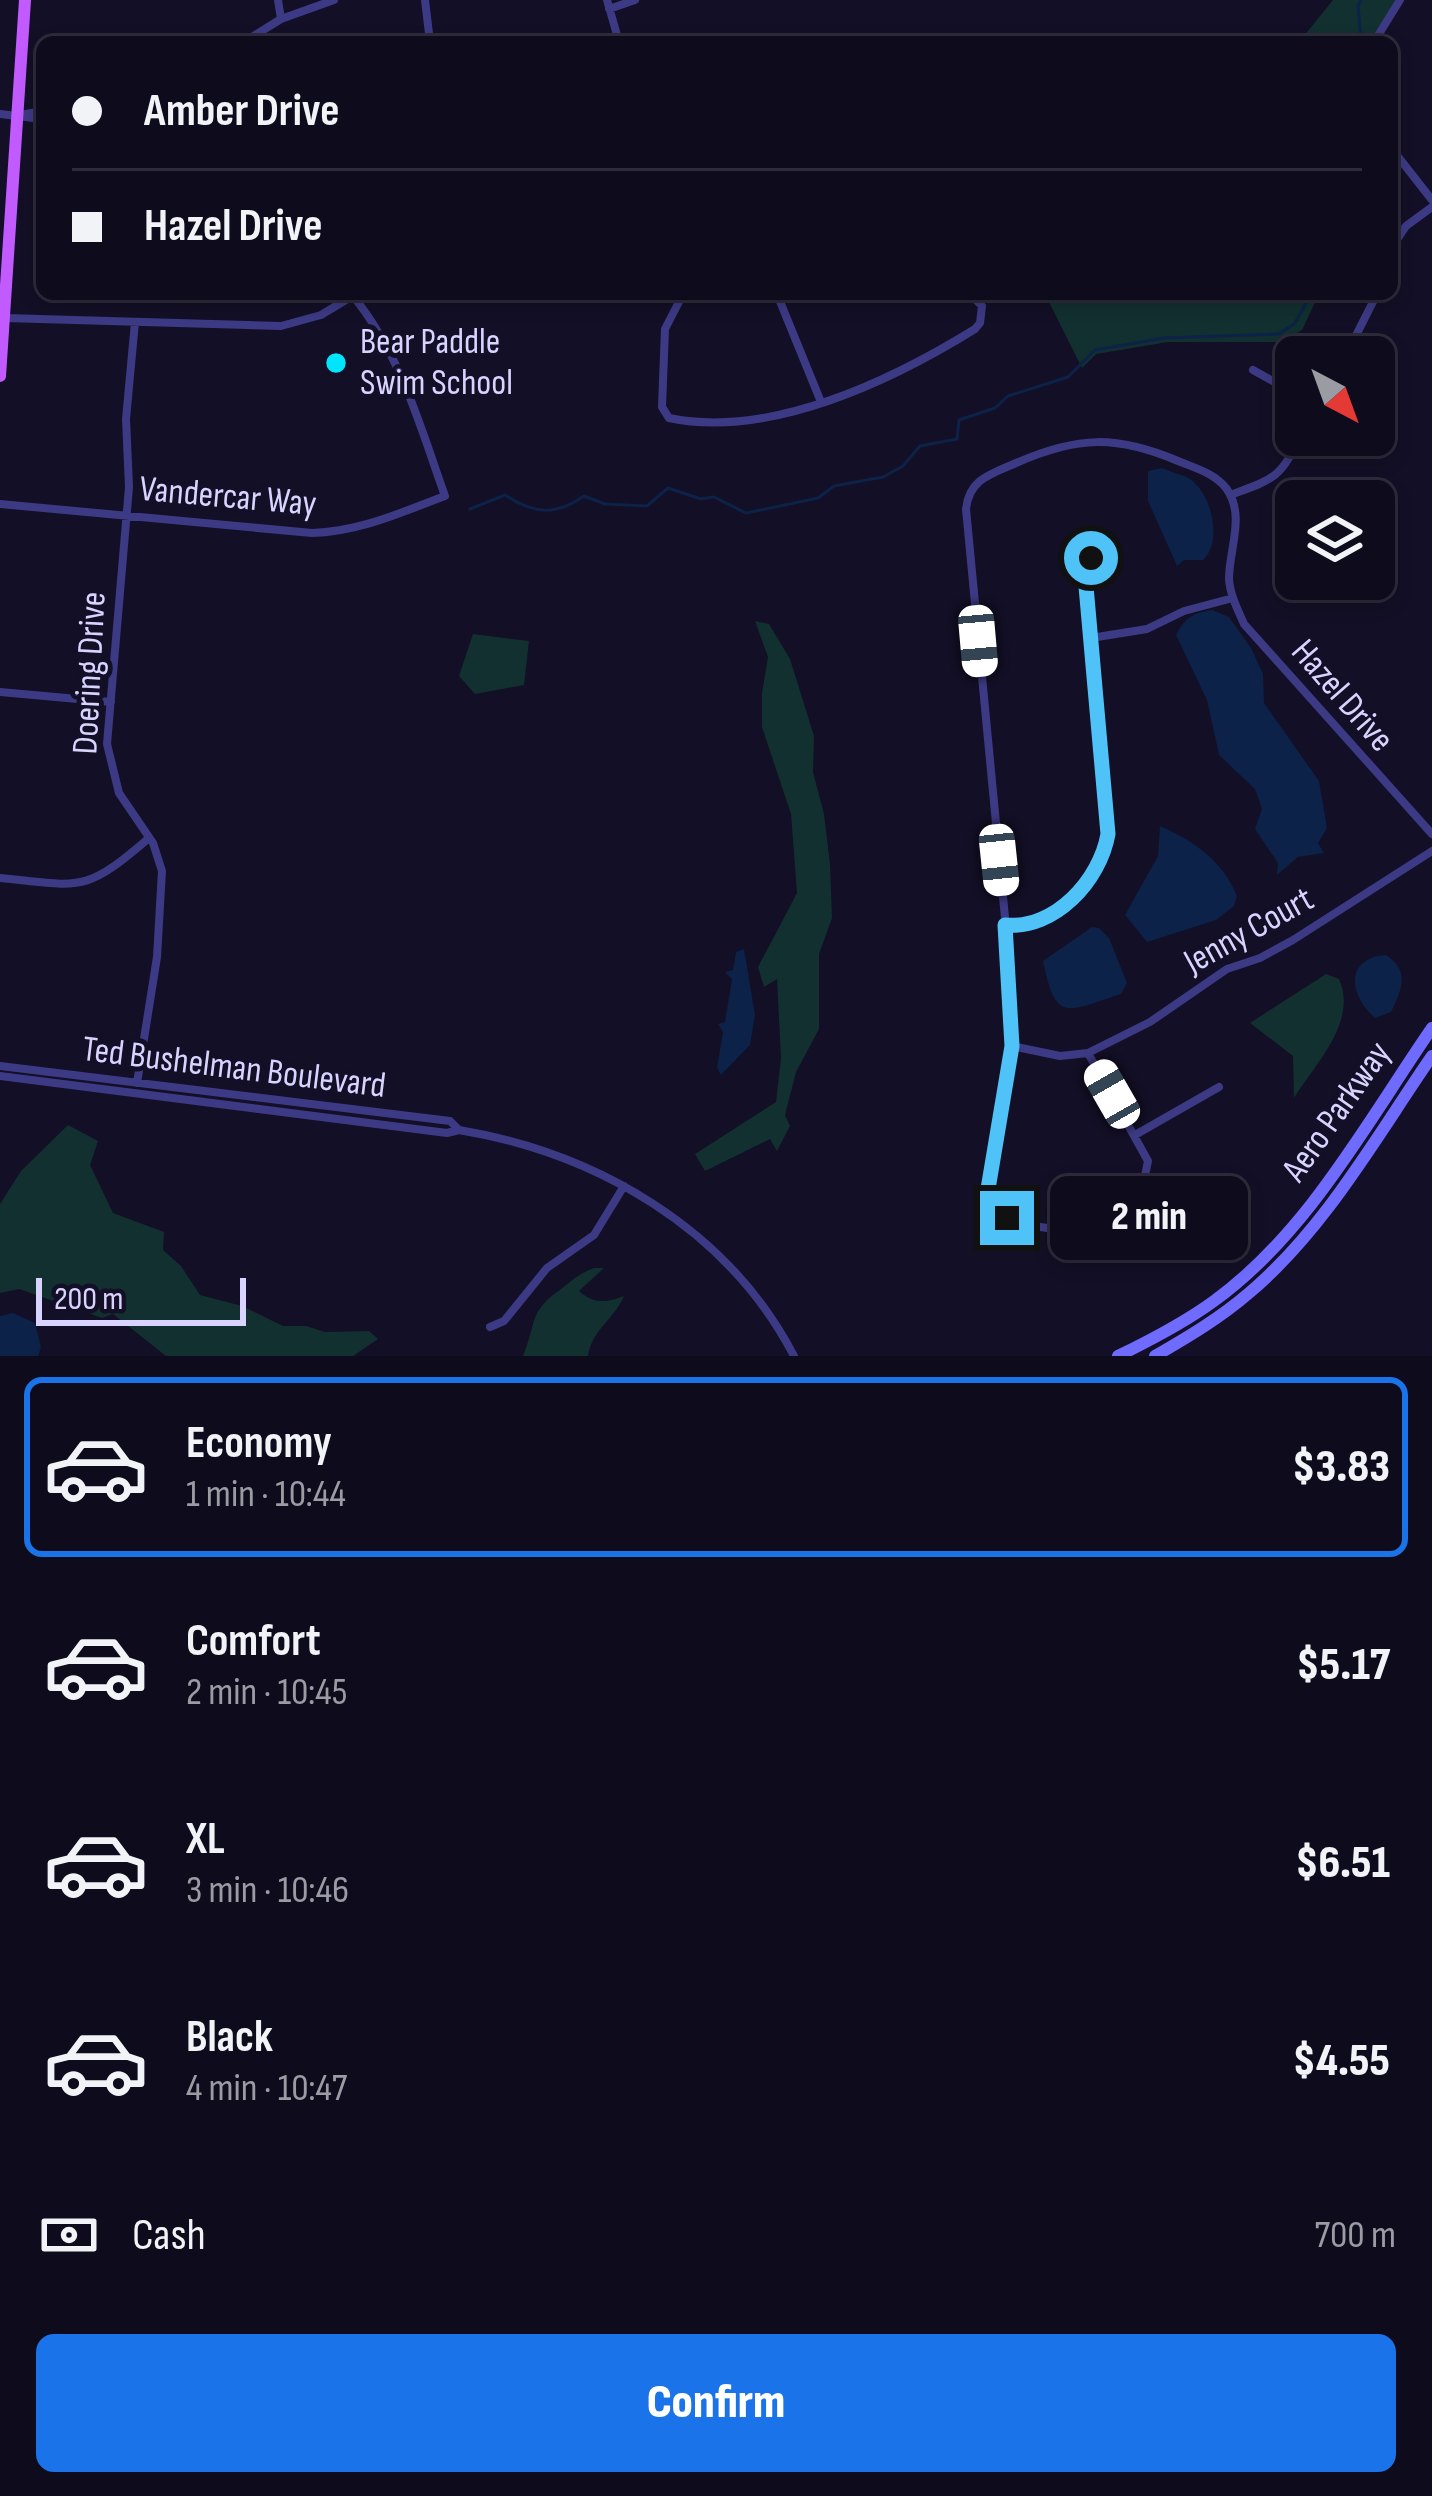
<!DOCTYPE html>
<html lang="en">
<head>
<meta charset="utf-8">
<style>
	:root { --surface:#0e0b1c; --page:#1c1929; --text:#f1f3f6; --muted:#9b9ba3; --line:#2e2b3b; --accent:#1a73e8 }
	body { margin:0; font-family:"Sofia Sans Condensed",sans-serif; background:var(--page); color:var(--text); height:100vh; display:flex; flex-direction:column; font-size:45px; white-space:nowrap }
	* { box-sizing:border-box; margin:0 }
	p { font-size:39px; color:var(--muted) }
	.icon { flex:none; width:66px; height:66px; fill:none; stroke:currentColor; stroke-width:2; stroke-linecap:round; stroke-linejoin:round }
	.map { position:relative; height:1356px; overflow:hidden }
	.side { display:flex; flex-direction:column; background:var(--surface); flex:1 }
	.side>* { flex:none }
	.hud { position:absolute; left:36px; top:36px; width:1362px; height:264px; border-radius:18px; box-shadow:0 6px 18px #0003,0 0 0 3px var(--line); display:grid; align-content:center; height:264px; padding:0 36px; background:var(--surface) }
	.needle { width:78px; rotate:139deg }
	.fabs { position:absolute; left:1275px; top:336px; display:grid; gap:24px }
	.fabs a { display:grid; place-items:center; width:120px; height:120px; border-radius:18px; background:var(--surface); box-shadow:0 6px 18px #0003,0 0 0 3px var(--line); font-size:60px }
	.scale { position:absolute; left:36px; bottom:30px; width:210px; box-sizing:border-box; padding-left:12px; border:6px solid #d9d4ff; border-top:0; font-size:33px; line-height:42px; white-space:nowrap; color:#d9d4ff; -webkit-text-stroke:9px #130f26; paint-order:stroke }
	.end { position:absolute; width:54px; height:54px; margin:-27px; border:15px solid #4fc3f7; background:#111; box-shadow:0 0 0 6px #111 }
	.from { border-radius:50% }
	.bubble { position:absolute; height:84px; border-radius:18px; background:var(--surface); box-shadow:0 6px 18px #0003,0 0 0 3px var(--line); font-size:39px; font-weight:800; line-height:84px; text-align:center }
	.car { position:absolute; width:36px; height:72px; margin:-36px -18px; border-radius:15px; box-shadow:0 0 9px 3px #0007; background:linear-gradient(#fff 24%,#345 0 40%,#fff 0 76%,#345 0 86%,#fff 0) }
	.hud b { display:flex; align-items:center; gap:42px; height:114px; font-size:45px }
	.hud b+b { border-top:3px solid var(--line) }
	.hud i { width:30px; height:30px; background:var(--text) }
	ul { padding:21px 0 0; list-style:none }
	li { display:flex; align-items:center; gap:36px; height:180px; margin:0 24px 18px; padding:0 12px; border:6px solid transparent; border-radius:18px }
	li div { flex:1 }
	li b { display:block; font-size:45px }
	li em { font-style:normal; font-weight:800 }
	li.active { border-color:var(--accent) }
	li>.icon { width:108px; height:108px; stroke-width:1.5 }
	.pay { display:flex; align-items:center; gap:30px; height:132px; padding:0 36px; font-size:45px }
	.pay p { margin-inline-start:auto }
	.cta { display:flex; gap:24px; margin-top:auto; padding:24px 36px }
	.cta a { flex:1; height:138px; border-radius:18px; background:var(--accent); color:#fff; font-size:48px; font-weight:800; line-height:138px; text-align:center }
	.map>svg:first-child { display:block }
</style>
</head>
<body>
<div class="map">
<svg width="1432" height="1356" viewBox="0 0 1432 1356">
	<rect width="100%" height="100%" fill="#130f26"/>
	<!-- green -->
	<path fill="#12302f" d="M1333,0H1400L1374,42H1299Z
		M1045,294H1319L1302,330L1281,342H1168L1096,354L1082,368Z
		M755,621L769,624L790,659L814,736L813,772L824,814L830,864L832,918L819,954V1029L796,1072L785,1115L790,1126L777,1151L770,1139L705,1171L695,1154L776,1102L781,1058L777,979L764,987L758,967L797,893L791,814L762,727V693L768,657Z
		M473,634L529,641L524,685L475,694L459,676Z
		M1326,974L1339,979C1358,1021 1316,1063 1294,1098L1293,1056L1250,1023Z
		M68,1125L98,1141L90,1165L113,1213L164,1232L163,1250L181,1266L200,1295L242,1306L283,1326H306L325,1332L369,1331L378,1339L353,1356H166L113,1314L102,1318L19,1289L0,1293V1204L21,1171Z
		M594,1268H604L579,1291C593,1304 607,1303 624,1296C614,1320 592,1329 588,1356H523C537,1322 528,1312 561,1289C573,1280 578,1274 594,1268Z"/>
	<!-- water -->
	<path fill="#0c2248" d="M1162,468C1170,472 1182,474 1190,479C1212,494 1223,542 1203,560H1184L1177,566L1148,501V471Z
		M1212,610L1229,617L1251,648L1263,674L1264,703L1319,781L1327,828L1318,843L1324,853L1298,857L1277,875L1278,863L1255,829L1262,809L1255,789L1219,755L1207,700L1176,635C1185,618 1192,613 1212,610Z
		M1160,826C1194,841 1223,861 1237,896L1234,906L1216,920L1147,942L1125,915L1158,856Z
		M1092,927L1099,928L1109,938L1127,983L1121,994C1067,1011 1056,1025 1043,961Z
		M744,949L755,1015L750,1045L721,1075L717,1068L723,1032L718,1024L725,1022L732,979L725,972L733,970L736,952Z
		M1386,955C1411,971 1401,991 1391,1012L1375,1018C1349,996 1344,958 1386,955Z
		M13,1313L35,1323L41,1347L38,1356H0V1316Z"/>
	<g fill="none" stroke-linecap="round" stroke-linejoin="round">
		<!-- stream -->
		<path stroke="#0c2248" stroke-width="3" d="M1361,0L1358,6L1361,42
			M470,509L505,495C534,514 556,516 584,496L605,504L647,506L668,488L701,499L714,497L746,513L818,498L834,486L883,477L903,466L920,446L957,439L959,420L995,408L1008,396L1068,377L1095,350L1164,338L1279,334L1295,323L1311,294"/>
		<!-- street -->
		<path stroke="#3d3a85" stroke-width="8" d="M278,0L281,19
			M425,0L430,42
			M607,0L619,42
			M609,9L635,0
			M244,42L281,19L334,0
			M1374,42L1400,0
			M0,114L42,119
			M21,115L42,111
			M1392,149L1432,200
			M1392,247L1406,226L1432,207
			M683,294L665,329L662,407L669,418C770,439 891,381 975,329L980,323L982,306L970,294
			M777,294L821,402
			M5,318L281,326L321,315L354,295
			M135,322L126,419L129,487L107,744L119,793L153,843L162,871L157,957L137,1083
			M1345,357L1377,294
			M1253,370L1296,394
			M1230,495C1271,480 1283,478 1300,435
			M0,504L312,533C359,532 402,512 445,496C420,426 401,355 353,296
			M1091,638L1147,629L1184,611L1233,598
			M0,692L111,702
			M0,878C82,886 84,894 149,838
			M1005,924C1063,932 1108,868 1107,816L1084,564L1093,551L1090,544L1081,541L1072,551L1084,564
			M1012,1046L1060,1056L1088,1053L1150,1022L1227,969L1260,958L1293,940L1432,851
			M1088,1053L1148,1161L1142,1190L1127,1215L1113,1228L1093,1235L1021,1224L997,1208L988,1189L1012,1046L1008,949L966,509C969,479 991,474 1016,463C1078,436 1116,435 1178,461C1195,468 1214,473 1226,488C1246,515 1229,549 1229,579C1230,595 1238,610 1244,624L1432,834
			M0,1066L450,1121L459,1130
			M0,1076L447,1133L459,1130C597,1153 728,1229 794,1356
			M1135,1135L1219,1087
			M490,1327L504,1321L547,1268L594,1235L624,1186"/>
		<!-- secondary -->
		<path stroke="#6f6bff" stroke-width="12" d="M1118,1356C1151,1340 1184,1323 1214,1301C1308,1233 1367,1122 1432,1028
			M1155,1356C1188,1337 1220,1318 1249,1293C1325,1229 1376,1137 1432,1056"/>
		<!-- primary -->
		<path stroke="#c25bff" stroke-width="12" d="M0,376L25,0"/>
	</g>
	<g fill="none" stroke-linecap="round" stroke-linejoin="round">
		<!-- route -->
		<path stroke="#4fc3f7" stroke-width="15" d="M1007,1218L988,1189L1012,1046L1005,925C1055,930 1100,880 1108,834L1084,564L1091,558"/>
	</g>
	<!-- markers -->
	<circle fill="#00e5ff" stroke="#130f26" stroke-width="4.5" cx="336" cy="363" r="12"/>
	<g text-anchor="middle" dominant-baseline="central" stroke-width="10" stroke-linejoin="round" paint-order="stroke">
		<!-- poi labels -->
		<g font-size="36" fill="#d9d4ff" stroke="#130f26" text-anchor="start">
			<text x="360" y="342">Bear Paddle<tspan x="360" dy="41">Swim School</tspan></text>
		</g>
		<!-- street labels -->
		<g font-size="36" fill="#d9d4ff" stroke="#130f26">
			<text transform="translate(228 497) rotate(5)">Vandercar Way</text>
			<text transform="translate(90 673) rotate(-87)">Doering Drive</text>
			<text transform="translate(1342 696) rotate(49)">Hazel Drive</text>
			<text transform="translate(1249 931) rotate(-29)">Jenny Court</text>
			<text transform="translate(234 1068) rotate(7)">Ted Bushelman Boulevard</text>
			<text transform="translate(1337 1112) rotate(-55)">Aero Parkway</text>
		</g>
	</g>
</svg>
<div class="fabs">
<a><svg class="needle" viewBox="-14 -14 28 28"><path d="M0-13l5 13h-10z" fill="#e53935"/><path d="M0 13l5-13h-10z" fill="#9b9ba3"/></svg></a>
<a><svg class="icon" aria-label="layers" viewBox="0 0 24 24"><path d="M12 4l9 5-9 5-9-5zM3 14l9 5 9-5"/></svg></a>
</div>
<div class="scale">200 m</div>
<i class="end from" style="left:1091px;top:558px"></i>
<i class="end" style="left:1007px;top:1218px"></i>
<div class="bubble" style="left:1050px;top:1176px;width:198px">2 min</div>
<i class="car" style="left:978px;top:641px;rotate:175deg"></i>
<i class="car" style="left:999px;top:860px;rotate:174deg"></i>
<i class="car" style="left:1112px;top:1094px;rotate:330deg"></i>
<div class="hud">
<b><i class="from"></i>Amber Drive</b>
<b><i></i>Hazel Drive</b>
</div>
</div>
<section class="side">
<ul>
<li class="active"><svg class="icon" aria-label="car" viewBox="0 0 24 24"><path d="M5 17H2v-5l4-1 3-4h7l3 4 3 1v5h-3M9 17h6M6 11h13"/><circle cx="7" cy="17" r="2"/><circle cx="17" cy="17" r="2"/></svg><div><b>Economy</b><p>1 min · 10:44</p></div><em>$3.83</em></li>
<li><svg class="icon" aria-label="car" viewBox="0 0 24 24"><path d="M5 17H2v-5l4-1 3-4h7l3 4 3 1v5h-3M9 17h6M6 11h13"/><circle cx="7" cy="17" r="2"/><circle cx="17" cy="17" r="2"/></svg><div><b>Comfort</b><p>2 min · 10:45</p></div><em>$5.17</em></li>
<li><svg class="icon" aria-label="car" viewBox="0 0 24 24"><path d="M5 17H2v-5l4-1 3-4h7l3 4 3 1v5h-3M9 17h6M6 11h13"/><circle cx="7" cy="17" r="2"/><circle cx="17" cy="17" r="2"/></svg><div><b>XL</b><p>3 min · 10:46</p></div><em>$6.51</em></li>
<li><svg class="icon" aria-label="car" viewBox="0 0 24 24"><path d="M5 17H2v-5l4-1 3-4h7l3 4 3 1v5h-3M9 17h6M6 11h13"/><circle cx="7" cy="17" r="2"/><circle cx="17" cy="17" r="2"/></svg><div><b>Black</b><p>4 min · 10:47</p></div><em>$4.55</em></li>
</ul>
<div class="pay"><svg class="icon" aria-label="cash" viewBox="0 0 24 24"><path d="M3 7h18v10H3z"/><circle cx="12" cy="12" r="2"/></svg>Cash<p>700 m</p></div>
<div class="cta"><a>Confirm</a></div>
</section>
</body>
</html>
